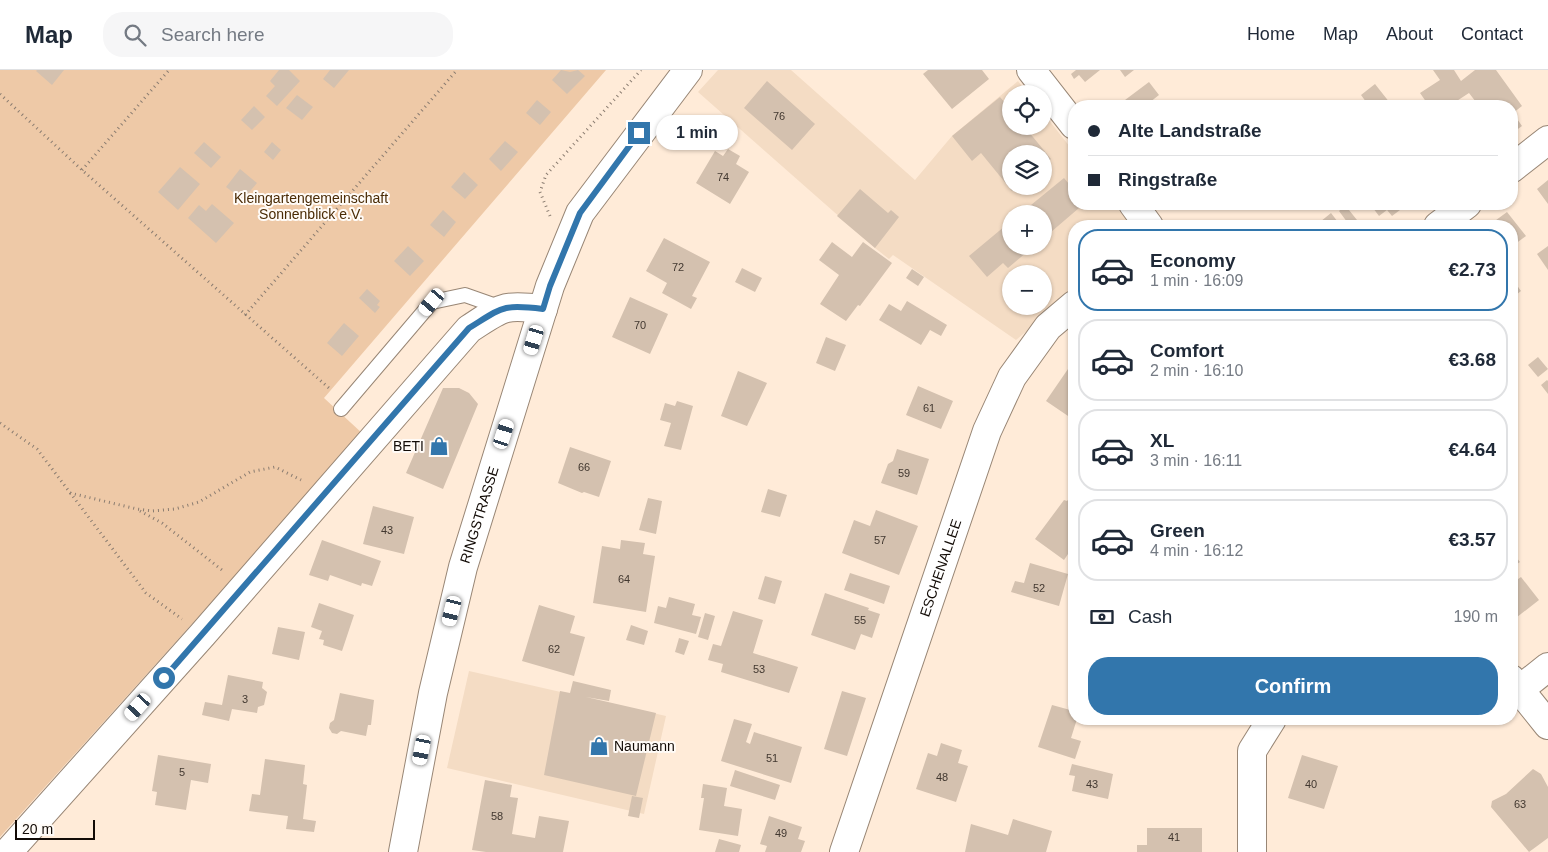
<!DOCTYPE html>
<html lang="en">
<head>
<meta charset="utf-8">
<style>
	:root { --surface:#fff; --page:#f6f6f7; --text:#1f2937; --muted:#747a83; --line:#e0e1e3; --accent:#3276ac }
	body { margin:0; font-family:Arial,sans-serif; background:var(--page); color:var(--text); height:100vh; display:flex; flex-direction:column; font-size:19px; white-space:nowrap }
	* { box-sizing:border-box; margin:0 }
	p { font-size:16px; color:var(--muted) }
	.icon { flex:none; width:28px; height:28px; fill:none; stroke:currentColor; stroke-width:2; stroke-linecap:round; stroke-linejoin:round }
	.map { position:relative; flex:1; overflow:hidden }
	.side { position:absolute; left:1068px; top:150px; width:450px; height:505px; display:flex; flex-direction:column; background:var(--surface); border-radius:20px; box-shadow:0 1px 4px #0004 }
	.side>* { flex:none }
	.hud { position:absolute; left:1068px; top:30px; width:450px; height:110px; border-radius:20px; box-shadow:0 1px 4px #0004; display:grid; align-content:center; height:110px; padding:0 20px; background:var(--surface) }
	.controls { position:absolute; left:1002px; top:15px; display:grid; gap:10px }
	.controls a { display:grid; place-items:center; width:50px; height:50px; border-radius:50%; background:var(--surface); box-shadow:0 1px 4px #0004; font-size:25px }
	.scale { position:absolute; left:15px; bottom:12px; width:80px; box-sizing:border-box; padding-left:5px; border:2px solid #120b06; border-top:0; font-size:14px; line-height:18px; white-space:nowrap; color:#120b06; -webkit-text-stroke:4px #fffbf7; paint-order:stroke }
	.end { position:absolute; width:22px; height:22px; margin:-11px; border:6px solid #3276ac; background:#fff; box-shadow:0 0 0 2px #fff }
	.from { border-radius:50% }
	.bubble { position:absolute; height:35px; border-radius:18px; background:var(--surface); box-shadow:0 1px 4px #0004; font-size:16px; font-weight:600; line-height:35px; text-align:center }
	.car { position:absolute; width:15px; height:30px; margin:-15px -8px; border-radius:6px; box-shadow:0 0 4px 1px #0007; background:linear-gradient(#fff 24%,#345 0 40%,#fff 0 76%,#345 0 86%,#fff 0) }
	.hud b { display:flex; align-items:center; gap:18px; height:48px; font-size:19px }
	.hud b+b { border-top:1px solid var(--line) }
	.hud i { width:12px; height:12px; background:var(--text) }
	ul { padding:9px 0 0; list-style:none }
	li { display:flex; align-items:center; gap:15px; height:82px; margin:0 10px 8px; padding:0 10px; border:2px solid var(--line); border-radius:20px }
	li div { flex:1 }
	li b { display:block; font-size:19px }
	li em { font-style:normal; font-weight:600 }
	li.current { border-color:var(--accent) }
	li>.icon { width:45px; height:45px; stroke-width:1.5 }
	.pay { display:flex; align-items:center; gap:12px; height:55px; padding:0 20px; font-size:19px }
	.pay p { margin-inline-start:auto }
	.primary-button { display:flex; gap:10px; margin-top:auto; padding:10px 20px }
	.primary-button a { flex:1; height:58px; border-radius:20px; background:var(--accent); color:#fff; font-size:20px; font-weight:600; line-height:58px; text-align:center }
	header { display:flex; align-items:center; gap:30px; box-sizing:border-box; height:70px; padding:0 25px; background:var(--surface); border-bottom:1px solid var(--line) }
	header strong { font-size:24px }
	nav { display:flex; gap:28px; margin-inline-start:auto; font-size:18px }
	.search { width:350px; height:45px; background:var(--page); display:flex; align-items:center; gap:12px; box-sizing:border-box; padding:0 18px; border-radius:20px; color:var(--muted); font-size:19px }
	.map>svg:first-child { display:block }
</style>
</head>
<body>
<header>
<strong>Map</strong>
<div class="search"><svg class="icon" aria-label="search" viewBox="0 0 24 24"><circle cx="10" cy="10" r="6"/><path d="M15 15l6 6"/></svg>Search here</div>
<nav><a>Home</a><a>Map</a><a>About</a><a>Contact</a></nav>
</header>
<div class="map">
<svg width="1548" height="782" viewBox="0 0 1548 782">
	<rect width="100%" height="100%" fill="#ffebd8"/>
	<!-- built -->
	<path fill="#f4dcc4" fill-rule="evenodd" d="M718,0H791L915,110L952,66L1018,11L1028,24H1011V56H1044V44L1074,82V134H1114L1131,156H1074V221L1016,270L893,185L889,189L875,178L698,22ZM1011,84H1044V116H1011ZM1011,144H1044V176H1011ZM1011,204H1044V236H1011Z
		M469,601L666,646L644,744L447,698Z"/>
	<!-- green -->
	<path fill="#eec9a7" d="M0,0H606L324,328L363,364L0,767Z"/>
	<!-- building -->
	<path fill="#d4c1af" d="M37,0H64L52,15L36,1Z
		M279,0H289L300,11L277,36L266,26L275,16L270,11Z
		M330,0H349L334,18L323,9Z
		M561,0L570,2L578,0L585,6L567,24L552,10Z
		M928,0H982L989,9L952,39L923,4Z
		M1076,0H1100L1085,12L1079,5L1074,9L1071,4Z
		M1120,0H1134L1125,7Z
		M1433,0H1454L1461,11L1475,0H1496L1522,36L1513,43L1522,56L1511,64V36H1479L1469,23L1449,36H1429L1420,23L1440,10Z
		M767,11L815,54L792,80L744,38Z
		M1149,12L1159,25L1145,36H1117Z
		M1375,14L1390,33L1387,36H1369L1361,25Z
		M297,25L313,37L302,50L286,38Z
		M1000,27L1011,40V56H1024L1051,89L1044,95V84H1011V116H1017L1012,121L981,83L972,91L952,66Z
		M537,30L551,42L540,55L526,43Z
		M254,36L265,47L252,60L241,50Z
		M505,71L518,82L501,101L489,89Z
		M204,72L221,87L211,98L194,83Z
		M272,72L281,80L273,90L264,82Z
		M728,79L740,86L736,94L749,102L730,134L696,113L715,81L723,86Z
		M180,97L200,114L178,140L158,122Z
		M240,99L257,113L246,126L240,121L237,125L226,117Z
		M464,102L478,115L465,129L451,117Z
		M1064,108L1074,120V134H1079V138L1044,168V144H1020Z
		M1548,110V134L1537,119Z
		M860,119L888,143L891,140L899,147L875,178L837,146Z
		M212,134L234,153L216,173L188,148L199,135L206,141Z
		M1370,134H1396L1400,140L1392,146L1387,140L1379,146Z
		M1345,135L1357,150L1350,156L1339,141Z
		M443,140L456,152L444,167L430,155Z
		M1507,142L1526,166L1511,177V156H1488Z
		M1331,143L1341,156H1315Z
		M1011,151V176H1034L1008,198L1003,193L987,207L969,186Z
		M664,168L710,192L692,226L697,228L691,239L662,223L667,213L646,201Z
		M832,172L852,187L863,172L892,193L860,236L858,235L846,251L820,234L839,205L819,190Z
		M408,176L424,191L410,206L394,191Z
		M1548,176V200L1537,184Z
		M742,198L762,208L755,222L735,212Z
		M912,199L924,207L918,216L906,208Z
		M1511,207L1521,221L1511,229Z
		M367,219L380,231L377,235L380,237L375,243L359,228Z
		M630,227L668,244L650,284L612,267Z
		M907,231L947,255L941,266L930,260L921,275L879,250L889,234L901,241Z
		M344,253L359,266L342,286L327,273Z
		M826,267L846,275L835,301L816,293Z
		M1538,287L1548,299L1538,307L1528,295Z
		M1068,299L1074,303V345L1071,348L1046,331Z
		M738,301L767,313L747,356L721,346Z
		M1547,310L1548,311V324L1541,315Z
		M918,316L953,331L941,359L906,345Z
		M443,318H459L469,323L478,334L443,419L406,403Z
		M677,331L693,336L681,380L664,376L671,353L660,350L665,333L675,336Z
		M570,377L611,391L599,427L584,422L582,423L558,413Z
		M897,379L929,389L917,425L881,413L888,394L893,391Z
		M768,419L787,425L780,447L761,442Z
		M1072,425L1074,427V475L1064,490L1035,469L1064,430L1067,431Z
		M648,428L662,431L656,464L639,460Z
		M373,436L414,447L404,484L363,474Z
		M876,440L918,456L899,505L842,483L854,450L870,456Z
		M322,470L381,491L372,516L362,513L361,516L330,505L328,511L309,505Z
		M621,470L645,473L643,484L655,486L646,542L593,533L602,476L620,479Z
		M1511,481L1520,492L1511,498Z
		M1030,493L1068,504L1059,536L1011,522L1015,511L1024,513Z
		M850,503L890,516L884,534L844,520Z
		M765,506L782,511L775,534L758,529Z
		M1521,507L1539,530L1512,551L1511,514Z
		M825,523L869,538L868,540L880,544L872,568L861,564L855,580L811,565Z
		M669,527L695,534L692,545L701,547L696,564L654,553L658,536L666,538Z
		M319,533L354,545L342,581L323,575L324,570L319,569L322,561L311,557Z
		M539,535L575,546L570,563L585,567L574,606L522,591Z
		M733,541L763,550L753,583L798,597L789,623L721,602L723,594L708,590L713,574L721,576Z
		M705,543L715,546L708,570L698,567Z
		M631,555L648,561L644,575L626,570Z
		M278,557L305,562L299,590L272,584Z
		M679,568L689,571L684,585L675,582Z
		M228,605L263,612L262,618L267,622L264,635L258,637L257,643L232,639L229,651L202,645L205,632L222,635Z
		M573,611L611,620L609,631L586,627L656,643L636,726L544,705L560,621L570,623Z
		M842,621L866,628L847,686L824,679Z
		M340,623L374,630L371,655H368L366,666L341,661L337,664L332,663L329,658L330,653L334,650Z
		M1052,635L1074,641V649H1077L1071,668L1081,671L1075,689L1038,677Z
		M734,649L752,654L746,672L750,674L754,662L802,677L791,713L721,691Z
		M941,673L962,680L958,693L968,696L956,732L916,719L928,683L937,686Z
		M158,685L211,694L208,713L191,710L186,740L155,735L157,722L152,721Z
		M1302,685L1338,696L1324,739L1288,728Z
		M265,689L305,695L303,714L307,715L303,749L316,751L314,762L286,759L288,746L249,741L252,724L260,725Z
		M1072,694L1113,704L1108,729L1072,721L1075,706L1069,705Z
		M1533,699L1541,704L1548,717V768L1529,782L1491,737L1492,731L1506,724Z
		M735,700L780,715L775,730L730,716Z
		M485,710L512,715L510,727L518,728L512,764L535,768L539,746L569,751L563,782H486L472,780Z
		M703,714L727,718L724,736L742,739L738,766L699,760L704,728H701Z
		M632,726L643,728L639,748L628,746Z
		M769,746L802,757L798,769L805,771L801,782H765L767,776L760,774Z
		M1013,749L1052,761L1046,782H965L971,754L1008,765Z
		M1147,758H1202V782H1137V775H1147Z
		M719,769L741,775L739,782H715Z"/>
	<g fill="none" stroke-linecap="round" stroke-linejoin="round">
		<!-- lane casing -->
		<g stroke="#988675" stroke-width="16">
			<path id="lane" d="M341,339L432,232L465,225L502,238"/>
		</g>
		<!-- street casing -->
		<g stroke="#988675" stroke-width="30">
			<g id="street">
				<path d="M1031,0L1074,55"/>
				<path d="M1511,99L1548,70"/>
				<path d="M1133,134L1149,156"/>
				<path d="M1438,156L1467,134"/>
				<path d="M1511,609L1548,655"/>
				<path d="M1519,620L1548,597"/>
				<path d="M8,782L203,564L469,259C503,237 502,234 543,239"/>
				<path id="s1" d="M844,782L987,361L1012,307L1048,257L1074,235"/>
				<path d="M1252,782V681L1272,649"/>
			</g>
		</g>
		<!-- secondary casing -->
		<g stroke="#988675" stroke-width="30">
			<g id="secondary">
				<path id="s2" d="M403,782L433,623L463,497L550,216L580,143L688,0"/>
			</g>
		</g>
		<!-- path -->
		<path stroke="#8a7c70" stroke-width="3" stroke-dasharray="1 4" stroke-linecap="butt" d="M0,24L82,100L330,319
			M82,100L169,0
			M550,146L540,122L546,105L641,0
			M245,245L457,0
			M0,353L37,379L146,523L182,549
			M70,423L137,439L152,441L175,439L199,432L250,402L275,397L301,410
			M140,441L162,453L222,500"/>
		<!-- lane -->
		<use href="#lane" stroke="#fff" stroke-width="14"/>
		<!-- street -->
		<use href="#street" stroke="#fff" stroke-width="28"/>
		<!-- secondary -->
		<use href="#secondary" stroke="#fff" stroke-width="28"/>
	</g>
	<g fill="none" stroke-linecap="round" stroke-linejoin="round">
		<!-- route -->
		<path stroke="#3276ac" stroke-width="6" d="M164,608L469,258C503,237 502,234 543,239L550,216L580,143L639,63"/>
	</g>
	<!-- icons -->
	<defs>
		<g id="shop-bare" transform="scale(1.5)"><path d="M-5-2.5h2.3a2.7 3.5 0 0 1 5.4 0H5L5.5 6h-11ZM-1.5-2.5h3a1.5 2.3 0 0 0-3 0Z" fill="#3276ac" stroke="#fffbf7" stroke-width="2.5" paint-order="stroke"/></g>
	</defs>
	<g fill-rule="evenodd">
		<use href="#shop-bare" x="439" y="376"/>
		<use href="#shop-bare" x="599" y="676"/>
	</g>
	<g text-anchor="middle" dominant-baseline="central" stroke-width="4" stroke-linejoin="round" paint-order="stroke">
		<!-- number labels -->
		<g font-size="11" fill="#423830">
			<text x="779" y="46">76</text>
			<text x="723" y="107">74</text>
			<text x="678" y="197">72</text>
			<text x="640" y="255">70</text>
			<text x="929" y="338">61</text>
			<text x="584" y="397">66</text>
			<text x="904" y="403">59</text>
			<text x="387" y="460">43</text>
			<text x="880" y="470">57</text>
			<text x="624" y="509">64</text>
			<text x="1039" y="518">52</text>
			<text x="860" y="550">55</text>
			<text x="554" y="579">62</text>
			<text x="759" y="599">53</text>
			<text x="245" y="629">3</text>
			<text x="772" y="688">51</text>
			<text x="182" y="702">5</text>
			<text x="942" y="707">48</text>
			<text x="1092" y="714">43</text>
			<text x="1311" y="714">40</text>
			<text x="1520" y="734">63</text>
			<text x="497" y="746">58</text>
			<text x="781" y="763">49</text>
			<text x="1174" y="767">41</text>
		</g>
		<!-- park labels -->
		<g font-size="14" fill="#4a2b05" stroke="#fffbf7">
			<text x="311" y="128">Kleingartengemeinschaft<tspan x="311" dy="16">Sonnenblick e.V.</tspan></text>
		</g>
		<!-- poi labels -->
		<g font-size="14" fill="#120b06" stroke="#fffbf7" text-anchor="end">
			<text x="424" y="376">BETI</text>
			<text x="614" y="676" text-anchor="start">Naumann</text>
		</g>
		<!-- street labels -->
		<g font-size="14" fill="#120b06" stroke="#fffbf7">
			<text stroke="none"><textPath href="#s2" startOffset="346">RINGSTRASSE</textPath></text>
			<text stroke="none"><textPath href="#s1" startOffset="300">ESCHENALLEE</textPath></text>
		</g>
	</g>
</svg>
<div class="controls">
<a><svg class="icon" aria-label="locate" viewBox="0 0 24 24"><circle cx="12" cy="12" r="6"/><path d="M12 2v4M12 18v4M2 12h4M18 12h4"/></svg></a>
<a><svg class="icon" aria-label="layers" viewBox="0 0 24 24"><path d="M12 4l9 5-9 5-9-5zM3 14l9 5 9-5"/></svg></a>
<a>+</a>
<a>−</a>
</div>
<div class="scale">20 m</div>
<i class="end from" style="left:164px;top:608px"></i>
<i class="end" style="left:639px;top:63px"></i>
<div class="bubble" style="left:656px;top:45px;width:82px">1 min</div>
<i class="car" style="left:432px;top:232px;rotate:220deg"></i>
<i class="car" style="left:534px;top:270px;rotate:197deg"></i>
<i class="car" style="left:504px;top:364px;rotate:18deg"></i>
<i class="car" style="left:452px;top:541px;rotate:194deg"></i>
<i class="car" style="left:138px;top:637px;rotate:222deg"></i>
<i class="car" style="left:422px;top:680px;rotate:191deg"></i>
<div class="hud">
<b><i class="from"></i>Alte Landstraße</b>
<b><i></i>Ringstraße</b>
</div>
<section class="side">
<ul>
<li class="current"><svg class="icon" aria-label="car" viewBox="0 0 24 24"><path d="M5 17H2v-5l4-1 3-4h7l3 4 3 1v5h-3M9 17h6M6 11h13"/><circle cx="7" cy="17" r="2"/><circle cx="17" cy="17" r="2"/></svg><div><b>Economy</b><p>1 min · 16:09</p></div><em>€2.73</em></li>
<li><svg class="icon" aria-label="car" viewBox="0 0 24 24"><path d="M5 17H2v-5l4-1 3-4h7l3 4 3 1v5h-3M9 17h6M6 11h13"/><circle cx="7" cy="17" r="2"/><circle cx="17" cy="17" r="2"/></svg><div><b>Comfort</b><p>2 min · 16:10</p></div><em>€3.68</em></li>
<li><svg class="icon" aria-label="car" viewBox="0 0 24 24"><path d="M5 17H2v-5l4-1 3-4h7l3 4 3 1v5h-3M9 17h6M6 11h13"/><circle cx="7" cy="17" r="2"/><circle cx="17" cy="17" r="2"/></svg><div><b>XL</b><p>3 min · 16:11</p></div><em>€4.64</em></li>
<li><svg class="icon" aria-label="car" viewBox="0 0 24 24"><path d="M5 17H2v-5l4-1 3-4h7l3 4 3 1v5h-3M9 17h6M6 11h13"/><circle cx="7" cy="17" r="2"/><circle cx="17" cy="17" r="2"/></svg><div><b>Green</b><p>4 min · 16:12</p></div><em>€3.57</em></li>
</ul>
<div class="pay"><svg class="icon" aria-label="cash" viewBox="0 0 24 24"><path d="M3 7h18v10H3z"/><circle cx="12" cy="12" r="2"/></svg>Cash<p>190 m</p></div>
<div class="primary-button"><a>Confirm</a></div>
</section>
</div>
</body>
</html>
